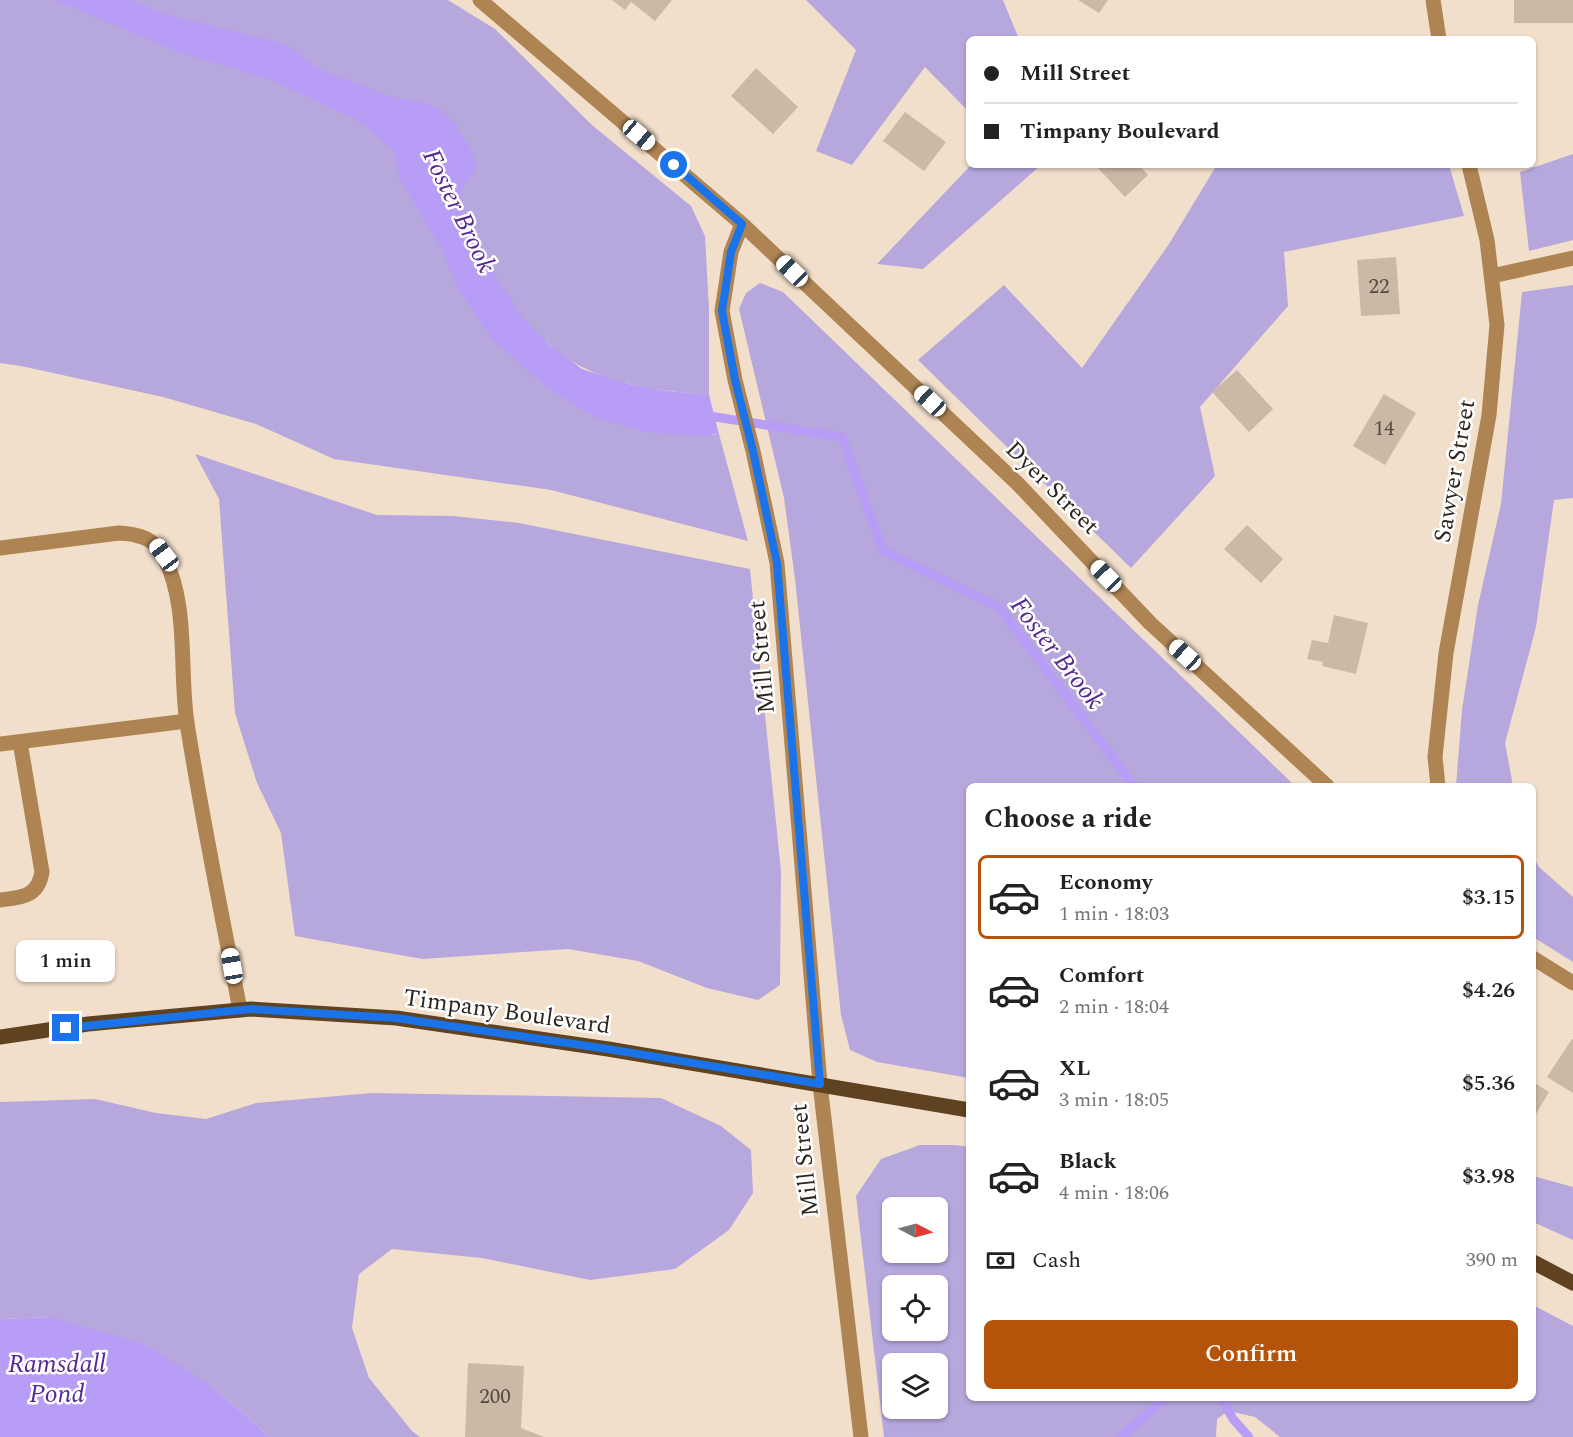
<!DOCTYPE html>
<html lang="en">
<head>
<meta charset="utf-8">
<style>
	:root { --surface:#fff; --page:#f6f6f6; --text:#222; --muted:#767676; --line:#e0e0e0; --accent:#b45309 }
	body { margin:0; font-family:Spectral,serif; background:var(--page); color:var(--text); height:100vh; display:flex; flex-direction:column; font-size:22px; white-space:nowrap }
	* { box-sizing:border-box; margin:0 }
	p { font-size:20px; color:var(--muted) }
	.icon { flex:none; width:33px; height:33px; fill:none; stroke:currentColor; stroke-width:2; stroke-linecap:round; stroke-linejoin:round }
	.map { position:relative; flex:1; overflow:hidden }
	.sheet { position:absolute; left:966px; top:783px; width:570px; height:618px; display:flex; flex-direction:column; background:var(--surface); border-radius:9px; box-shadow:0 2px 4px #0004 }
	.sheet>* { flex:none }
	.hud { position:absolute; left:966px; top:36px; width:570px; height:132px; border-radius:9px; box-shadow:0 2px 4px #0004; display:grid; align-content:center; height:132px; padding:0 18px; background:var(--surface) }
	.needle { width:39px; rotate:96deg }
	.tools { position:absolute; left:882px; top:1197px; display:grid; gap:12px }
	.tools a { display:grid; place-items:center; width:66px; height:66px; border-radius:9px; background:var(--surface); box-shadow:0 2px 4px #0004; font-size:30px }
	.end { position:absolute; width:27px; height:27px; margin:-14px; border:8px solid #1a73e8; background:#fff; box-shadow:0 0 0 3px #fff }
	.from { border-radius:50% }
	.bubble { position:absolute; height:42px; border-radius:9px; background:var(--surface); box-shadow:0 2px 4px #0004; font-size:20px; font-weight:600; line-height:42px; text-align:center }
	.car { position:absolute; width:18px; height:36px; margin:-18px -9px; border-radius:8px; box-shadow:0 0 4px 2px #0007; background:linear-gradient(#fff 24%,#345 0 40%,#fff 0 76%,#345 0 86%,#fff 0) }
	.hud b { display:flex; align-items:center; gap:21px; height:57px; font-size:22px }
	.hud b+b { border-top:2px solid var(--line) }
	.hud i { width:15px; height:15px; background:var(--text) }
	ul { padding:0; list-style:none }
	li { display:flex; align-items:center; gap:18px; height:84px; margin:0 12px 9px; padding:0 6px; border:3px solid transparent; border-radius:9px }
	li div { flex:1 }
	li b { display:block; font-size:22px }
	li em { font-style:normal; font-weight:600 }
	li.selected { border-color:var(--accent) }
	li>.icon { width:54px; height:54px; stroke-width:1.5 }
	h2 { padding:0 18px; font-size:27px; line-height:72px }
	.pay { display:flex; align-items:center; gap:15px; height:66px; padding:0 18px; font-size:22px }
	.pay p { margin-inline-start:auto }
	.cta { display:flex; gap:12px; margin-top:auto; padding:12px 18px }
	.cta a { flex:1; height:69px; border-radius:9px; background:var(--accent); color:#fff; font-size:24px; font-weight:600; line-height:69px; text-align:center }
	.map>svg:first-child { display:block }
</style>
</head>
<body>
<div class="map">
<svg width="1573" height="1437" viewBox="0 0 1573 1437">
	<rect width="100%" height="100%" fill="#f2dfcb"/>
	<!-- green -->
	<path fill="#b6a7dd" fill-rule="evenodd" d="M0,0H448L495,29L592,125L691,206L705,236L709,309V395C651,390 589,383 545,341L568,376L713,435L719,434L748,541L551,490L334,459L256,424L163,397L21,366L0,363Z
		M806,0H1003L1019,39H969V112L925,67L852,165L816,151L856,50Z
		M1573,154V240L1529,251L1520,172Z
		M971,165H1041L923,269L877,264Z
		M1213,165H1449L1464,216L1284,252L1288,306L1200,407L1215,476L1131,568L918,360L1004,285L1082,368L1169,244L1215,168Z
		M760,283L783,292L1295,786H969V1078L877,1062L850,1050L841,1015L795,579L784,498L739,309L746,293Z
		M1573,285V498L1554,500L1536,627L1505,743L1513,786H1456L1462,710L1478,605L1501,504L1522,292Z
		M195,454L377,515L453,516L519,523L750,569L781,871L780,985L758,1000L707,988L638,961L568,949L422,959L295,936L281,833L257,783L235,713L219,499Z
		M1533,856L1539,867L1573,897V962L1533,937Z
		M372,1093L661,1098L721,1126L751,1150L753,1193L729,1230L675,1269L590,1280L482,1258L392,1249L359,1274L352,1328L369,1378L412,1431L420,1437H270L212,1386L50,1317L0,1319V1102L95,1099L156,1113L206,1119L256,1103Z
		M920,1145H955L969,1147V1398H1533V1305L1573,1326V1437H1280L1255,1417L1228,1411L1217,1419L1216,1437H884L856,1196L881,1159ZM892,1208H938V1252H892ZM892,1286H938V1330H892ZM892,1364H938V1408H892Z
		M1533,1176L1573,1187V1240L1533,1222Z"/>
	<!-- water -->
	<path fill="#b89df6" d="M55,0H130L168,15L285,44L321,70L389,96L416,101L439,108L455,124L473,153L476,170L461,189L464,217L478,250L524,319L548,344L582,369L629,384L668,391L709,395L719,434L696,436L645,432L594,417L545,386L491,338L458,288L442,250L400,179L394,151L357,120L269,79L181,53Z
		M50,1317L144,1344L212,1386L270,1437H0V1319Z"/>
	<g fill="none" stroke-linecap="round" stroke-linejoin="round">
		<!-- stream -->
		<path stroke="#b89df6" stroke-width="9" d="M703,415L842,437L883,551L999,607L1134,786
			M1221,1398L1233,1419L1249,1437
			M1121,1437L1166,1398"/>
	</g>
	<!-- building -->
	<path fill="#cbb8a5" d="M612,0H672L655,21L631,2L625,10Z
		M1078,0H1108L1099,13Z
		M1514,0H1573V23H1514Z
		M756,68L798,107L773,134L731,96Z
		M905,112L946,142L924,171L883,141Z
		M1095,165H1139L1148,175L1125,197Z
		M1396,257L1400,314L1361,316L1357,260Z
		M1237,370L1273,409L1249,432L1212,392Z
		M1384,394L1416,413L1385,465L1353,446Z
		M1247,525L1283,559L1261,583L1224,549Z
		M1334,615L1368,623L1356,674L1322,666L1323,662L1307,659L1312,640L1328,643Z
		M1572,1039H1573V1093L1547,1077Z
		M1533,1082L1549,1092L1533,1119Z
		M468,1363L524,1366L521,1428L544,1437H465Z"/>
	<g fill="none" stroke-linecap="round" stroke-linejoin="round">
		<!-- minor -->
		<path stroke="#af8453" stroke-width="15" d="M480,0L742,224L1017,483L1150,623L1327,786
			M1433,0L1439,39
			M742,224L731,252L722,311L735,380L753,451L777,563L820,1084L861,1437
			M1492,276L1573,258
			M0,548L119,533C138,534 155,538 164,557C189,605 179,670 187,723C202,819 222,915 240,1010
			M0,744L187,721
			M1438,786L1435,757L1446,653L1489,415L1497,325L1487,240L1469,165
			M0,900C22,897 38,897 42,872L20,742
			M1533,958L1573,983"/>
		<!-- major -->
		<path stroke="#5f421f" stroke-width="15" d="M0,1037L88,1024L251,1009L396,1018L608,1049L969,1110
			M1533,1262L1573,1283"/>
	</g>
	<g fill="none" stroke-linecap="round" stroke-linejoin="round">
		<!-- route -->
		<path stroke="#1a73e8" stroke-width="8" d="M66,1028L251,1009L396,1018L608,1049L820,1084L777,563L753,451L735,380L722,311L731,252L742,224L674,165"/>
	</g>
	<g text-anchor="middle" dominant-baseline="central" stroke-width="5" stroke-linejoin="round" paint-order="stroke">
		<!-- number labels -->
		<g font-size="21" fill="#544a40">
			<text x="1379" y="287">22</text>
			<text x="1384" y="429">14</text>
			<text x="495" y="1397">200</text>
		</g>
		<!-- street labels -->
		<g font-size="24" fill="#2d261e" stroke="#fff">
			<text transform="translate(1455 471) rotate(-80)">Sawyer Street</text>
			<text transform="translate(1052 488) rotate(45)">Dyer Street</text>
			<text transform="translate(762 657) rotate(-95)">Mill Street</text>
			<text transform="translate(507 1012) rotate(8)">Timpany Boulevard</text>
			<text transform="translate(805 1160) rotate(-96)">Mill Street</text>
		</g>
		<!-- water labels -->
		<g font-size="26" font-style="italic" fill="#552b91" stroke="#fff">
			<text transform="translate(459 211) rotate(64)">Foster Brook</text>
			<text transform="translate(1057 653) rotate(52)">Foster Brook</text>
			<text x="57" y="1364">Ramsdall<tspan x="57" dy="30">Pond</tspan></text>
		</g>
	</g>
</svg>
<div class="tools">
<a><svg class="needle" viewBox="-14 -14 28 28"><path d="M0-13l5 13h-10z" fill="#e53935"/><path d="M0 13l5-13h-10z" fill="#767676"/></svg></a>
<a><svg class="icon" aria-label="locate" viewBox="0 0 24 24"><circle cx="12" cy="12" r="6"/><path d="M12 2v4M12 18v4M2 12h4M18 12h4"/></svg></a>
<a><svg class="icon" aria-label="layers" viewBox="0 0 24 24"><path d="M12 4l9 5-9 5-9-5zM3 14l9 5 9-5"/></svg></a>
</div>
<i class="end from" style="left:674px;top:165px"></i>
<i class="end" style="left:66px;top:1028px"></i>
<div class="bubble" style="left:16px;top:940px;width:99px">1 min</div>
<i class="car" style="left:639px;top:135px;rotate:130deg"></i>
<i class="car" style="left:792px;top:271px;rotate:314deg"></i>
<i class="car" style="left:930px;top:401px;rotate:313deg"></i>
<i class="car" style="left:164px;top:555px;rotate:323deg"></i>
<i class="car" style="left:1106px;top:576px;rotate:316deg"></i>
<i class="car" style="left:1185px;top:655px;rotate:312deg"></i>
<i class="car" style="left:232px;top:966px;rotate:350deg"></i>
<div class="hud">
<b><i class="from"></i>Mill Street</b>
<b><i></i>Timpany Boulevard</b>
</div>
<section class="sheet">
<h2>Choose a ride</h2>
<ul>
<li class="selected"><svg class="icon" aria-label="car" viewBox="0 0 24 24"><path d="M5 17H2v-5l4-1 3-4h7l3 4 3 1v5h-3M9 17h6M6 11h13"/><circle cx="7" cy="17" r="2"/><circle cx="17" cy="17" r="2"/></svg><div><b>Economy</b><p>1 min · 18:03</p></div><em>$3.15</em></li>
<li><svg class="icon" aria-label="car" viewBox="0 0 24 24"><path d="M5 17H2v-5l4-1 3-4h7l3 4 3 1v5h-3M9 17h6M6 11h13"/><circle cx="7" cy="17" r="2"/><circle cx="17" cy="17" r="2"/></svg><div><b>Comfort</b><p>2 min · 18:04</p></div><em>$4.26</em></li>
<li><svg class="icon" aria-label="car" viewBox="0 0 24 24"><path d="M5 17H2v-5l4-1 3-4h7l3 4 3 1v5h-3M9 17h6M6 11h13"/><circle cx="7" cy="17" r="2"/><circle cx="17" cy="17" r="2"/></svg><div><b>XL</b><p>3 min · 18:05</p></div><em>$5.36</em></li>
<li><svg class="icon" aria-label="car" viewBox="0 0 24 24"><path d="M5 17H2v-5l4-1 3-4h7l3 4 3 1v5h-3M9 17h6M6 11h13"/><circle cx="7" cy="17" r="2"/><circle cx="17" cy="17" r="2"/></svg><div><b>Black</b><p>4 min · 18:06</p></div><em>$3.98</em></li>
</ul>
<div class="pay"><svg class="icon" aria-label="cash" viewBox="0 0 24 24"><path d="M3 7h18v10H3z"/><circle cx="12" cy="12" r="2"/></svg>Cash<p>390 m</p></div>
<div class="cta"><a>Confirm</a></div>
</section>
</div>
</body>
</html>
